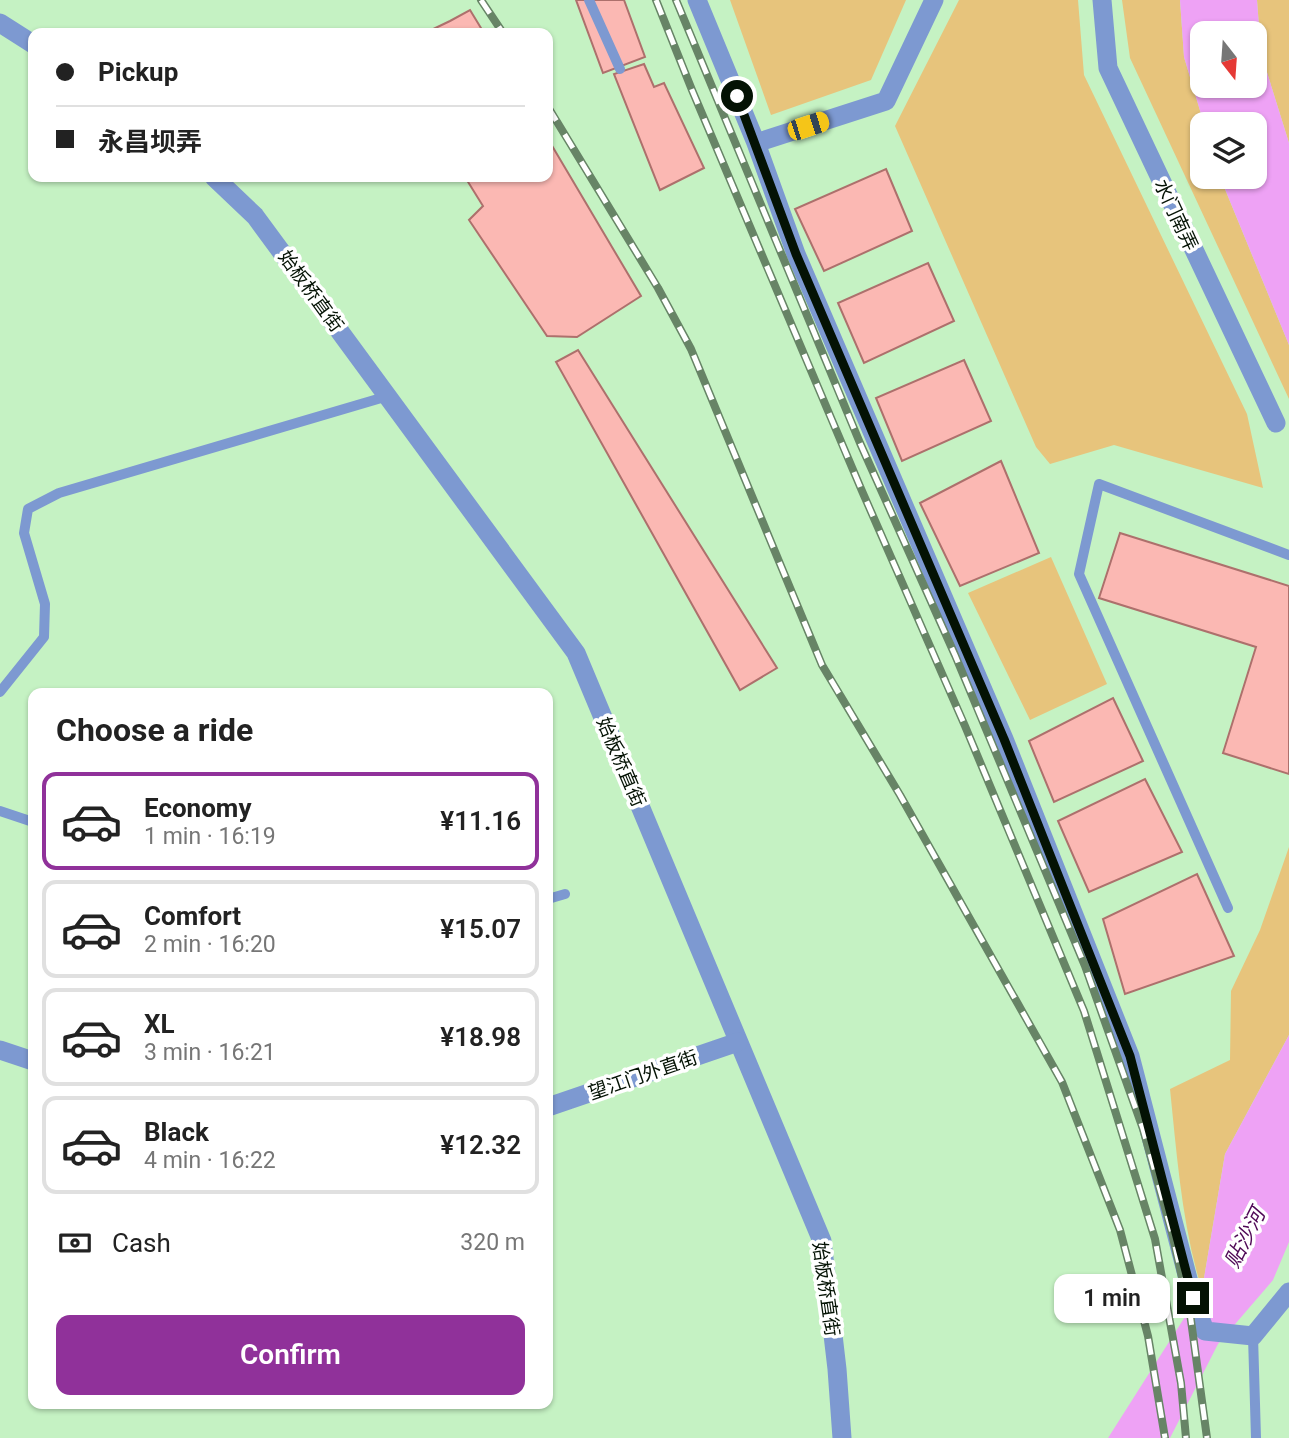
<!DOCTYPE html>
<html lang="en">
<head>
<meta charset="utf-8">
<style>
	:root { --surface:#fff; --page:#f2f2f2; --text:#222; --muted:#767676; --line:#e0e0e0; --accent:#90319a }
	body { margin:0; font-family:Roboto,"Noto Sans SC",sans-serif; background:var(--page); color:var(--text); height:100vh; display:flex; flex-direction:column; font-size:26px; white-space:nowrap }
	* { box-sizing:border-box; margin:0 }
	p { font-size:23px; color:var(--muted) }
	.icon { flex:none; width:38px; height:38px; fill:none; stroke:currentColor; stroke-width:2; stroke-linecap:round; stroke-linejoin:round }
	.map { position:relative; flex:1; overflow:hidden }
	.panel { position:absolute; left:28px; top:688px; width:525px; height:721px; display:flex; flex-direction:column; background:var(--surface); border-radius:14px; box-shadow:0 2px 5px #0004 }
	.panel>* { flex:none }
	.guide { position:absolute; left:28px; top:28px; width:525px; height:154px; border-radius:14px; box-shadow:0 2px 5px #0004; display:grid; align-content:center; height:154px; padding:0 28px; background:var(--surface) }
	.needle { width:46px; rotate:163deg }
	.controls { position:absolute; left:1190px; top:21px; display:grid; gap:14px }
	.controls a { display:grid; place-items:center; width:77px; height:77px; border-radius:14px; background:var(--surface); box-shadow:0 2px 5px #0004; font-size:35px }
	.end { position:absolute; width:32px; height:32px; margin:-16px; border:9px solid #041204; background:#fff; box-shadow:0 0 0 4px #fff }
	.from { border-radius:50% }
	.bubble { position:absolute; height:49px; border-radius:14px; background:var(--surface); box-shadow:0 2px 5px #0004; font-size:23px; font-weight:600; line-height:49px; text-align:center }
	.car { position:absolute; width:21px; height:42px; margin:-21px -10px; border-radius:9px; box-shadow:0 0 5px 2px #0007; background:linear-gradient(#f5c518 24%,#345 0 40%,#f5c518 0 76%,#345 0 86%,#f5c518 0) }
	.guide b { display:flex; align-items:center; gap:24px; height:66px; font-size:26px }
	.guide b+b { border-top:2px solid var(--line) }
	.guide i { width:18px; height:18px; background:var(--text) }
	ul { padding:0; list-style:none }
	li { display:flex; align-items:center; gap:21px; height:98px; margin:0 14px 10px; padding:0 14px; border:4px solid var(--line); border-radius:14px }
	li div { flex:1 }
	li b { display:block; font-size:26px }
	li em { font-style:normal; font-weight:600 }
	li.selected { border-color:var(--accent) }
	li>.icon { width:63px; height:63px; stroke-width:1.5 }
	h2 { padding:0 28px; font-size:32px; line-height:84px }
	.pay { display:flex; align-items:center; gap:18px; height:77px; padding:0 28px; font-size:26px }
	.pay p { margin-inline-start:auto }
	.primary-button { display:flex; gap:14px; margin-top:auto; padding:14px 28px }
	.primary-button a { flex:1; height:80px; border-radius:14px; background:var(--accent); color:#fff; font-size:28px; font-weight:600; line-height:80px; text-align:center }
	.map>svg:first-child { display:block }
</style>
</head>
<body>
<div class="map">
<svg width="1289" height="1438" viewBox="0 0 1289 1438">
	<rect width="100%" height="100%" fill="#c5f2c3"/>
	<!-- green -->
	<path fill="#e7c47c" d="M730,0H906L871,80L771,115Z
		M959,0H1078L1084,75L1247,414L1263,488L1114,445L1050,464L1036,447L895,126Z
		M1122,0H1180L1184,57L1204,124H1202V177H1220L1289,345V399L1130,58Z
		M1257,0H1289V143L1261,53Z
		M1051,557L1107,684L1030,720L968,593Z
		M1289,847V1035L1225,1154L1202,1290C1182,1226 1177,1156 1170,1089L1230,1060L1231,991L1260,930Z"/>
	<!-- water -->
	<path fill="#eea2f5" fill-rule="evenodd" d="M1180,0H1257L1261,53L1289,143V345L1220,177H1255V124H1204L1184,57ZM1202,33H1255V86H1202Z
		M1289,1035V1242L1273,1280L1218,1344L1170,1438H1108L1202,1290L1225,1154Z"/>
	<!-- building -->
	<path fill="#fbb8b3" stroke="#ad706c" stroke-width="2" d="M576,0H624L645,57L603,73Z
		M470,10L484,33H425L450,21Z
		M644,64L654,87L664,83L704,168L660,190L614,74Z
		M548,139L641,296L577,337L547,336L469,220L483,206L465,177H548Z
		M886,169L912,231L824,271L795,209Z
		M928,263L954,321L864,363L838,303Z
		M578,350L777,668L740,690L556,362Z
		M964,360L991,421L902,461L876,398Z
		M1001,461L1039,553L960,586L920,503Z
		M1120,533L1289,586V774L1223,753L1256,647L1099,598Z
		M1113,698L1143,761L1054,802L1029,741Z
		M1145,779L1182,852L1089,892L1058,821Z
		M1197,874L1234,956L1125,994L1103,919Z"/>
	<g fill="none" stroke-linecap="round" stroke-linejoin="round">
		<!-- service -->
		<path stroke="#7d99d1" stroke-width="10" d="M589,0L620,69
			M0,692L44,637L45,604L24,533L28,509L59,493L388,396
			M0,811L33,822
			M548,899L565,894
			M1228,908L1079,574L1099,484L1289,555
			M1253,1336L1256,1438"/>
		<!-- minor -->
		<path stroke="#7d99d1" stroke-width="19" d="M697,0L756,143L796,254L1004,739L1130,1056L1193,1298L1205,1331L1253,1336L1289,1292
			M1102,0L1108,68L1276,423
			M0,23L33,44
			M756,143L886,101L934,0
			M214,177L255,216L576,653L822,1241L837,1369L842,1438"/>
		<!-- tertiary -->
		<path stroke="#7d99d1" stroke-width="19" d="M0,1050L33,1061
			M548,1107L738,1042"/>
		<!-- rail casing -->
		<g stroke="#678466" stroke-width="8">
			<path id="rail" d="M481,0L503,33
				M656,0L692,90L862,491L965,726L1084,1011L1155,1239L1181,1383L1186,1438
				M676,0L860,443L955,655L1085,966L1143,1129L1172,1233L1190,1313L1207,1438
				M548,107L658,288L691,349L822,665L900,795L1062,1082L1120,1230L1148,1336L1165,1438"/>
		</g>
		<!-- rail -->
		<use href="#rail" stroke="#fff" stroke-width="5" stroke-dasharray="16" stroke-linecap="butt"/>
	</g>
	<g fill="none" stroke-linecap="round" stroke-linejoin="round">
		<!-- route -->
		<path stroke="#041204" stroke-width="9" d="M737,96L796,254L1004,739L1130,1056L1193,1298"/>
	</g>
	<g text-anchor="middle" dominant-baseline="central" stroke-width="7" stroke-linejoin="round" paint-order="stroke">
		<!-- street labels -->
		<g font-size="19" fill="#041204" stroke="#fff">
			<text transform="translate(1176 215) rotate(65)">水门南弄</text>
			<text transform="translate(311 291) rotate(54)">始板桥直街</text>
			<text transform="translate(621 762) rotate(67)">始板桥直街</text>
			<text transform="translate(643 1075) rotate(-19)">望江门外直街</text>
			<text transform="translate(826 1289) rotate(82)">始板桥直街</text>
		</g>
		<!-- water labels -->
		<g font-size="21" font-style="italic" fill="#4f0856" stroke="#fff">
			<text transform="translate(1245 1238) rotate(-63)">贴沙河</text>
		</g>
	</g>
</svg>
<div class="controls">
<a><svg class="needle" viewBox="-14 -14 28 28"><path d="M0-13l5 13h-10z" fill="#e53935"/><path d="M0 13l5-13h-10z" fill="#767676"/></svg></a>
<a><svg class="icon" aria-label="layers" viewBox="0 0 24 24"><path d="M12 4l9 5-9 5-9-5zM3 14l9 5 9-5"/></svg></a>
</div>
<i class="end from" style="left:737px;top:96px"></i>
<i class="end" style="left:1193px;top:1298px"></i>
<div class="bubble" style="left:1054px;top:1274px;width:116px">1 min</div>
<i class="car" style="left:808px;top:126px;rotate:72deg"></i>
<div class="guide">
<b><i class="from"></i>Pickup</b>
<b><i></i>永昌坝弄</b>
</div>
<section class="panel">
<h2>Choose a ride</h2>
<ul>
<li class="selected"><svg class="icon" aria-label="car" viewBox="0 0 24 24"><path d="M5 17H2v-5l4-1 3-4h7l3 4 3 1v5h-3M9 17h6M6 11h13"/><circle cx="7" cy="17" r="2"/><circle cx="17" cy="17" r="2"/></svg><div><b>Economy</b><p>1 min · 16:19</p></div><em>¥11.16</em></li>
<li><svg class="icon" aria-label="car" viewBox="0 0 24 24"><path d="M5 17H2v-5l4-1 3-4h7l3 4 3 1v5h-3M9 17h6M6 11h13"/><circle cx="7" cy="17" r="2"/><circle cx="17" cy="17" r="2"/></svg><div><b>Comfort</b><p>2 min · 16:20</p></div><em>¥15.07</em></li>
<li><svg class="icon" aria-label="car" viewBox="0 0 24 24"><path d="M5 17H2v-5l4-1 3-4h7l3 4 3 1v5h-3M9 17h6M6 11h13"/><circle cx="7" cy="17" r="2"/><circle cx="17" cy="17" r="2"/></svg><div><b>XL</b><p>3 min · 16:21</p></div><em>¥18.98</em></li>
<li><svg class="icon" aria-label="car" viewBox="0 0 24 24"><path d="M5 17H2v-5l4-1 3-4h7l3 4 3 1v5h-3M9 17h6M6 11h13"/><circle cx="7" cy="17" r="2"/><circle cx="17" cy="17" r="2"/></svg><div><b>Black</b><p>4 min · 16:22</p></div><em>¥12.32</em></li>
</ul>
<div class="pay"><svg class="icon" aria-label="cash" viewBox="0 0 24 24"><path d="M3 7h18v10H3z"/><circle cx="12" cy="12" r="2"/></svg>Cash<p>320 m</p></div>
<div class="primary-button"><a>Confirm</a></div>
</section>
</div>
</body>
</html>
